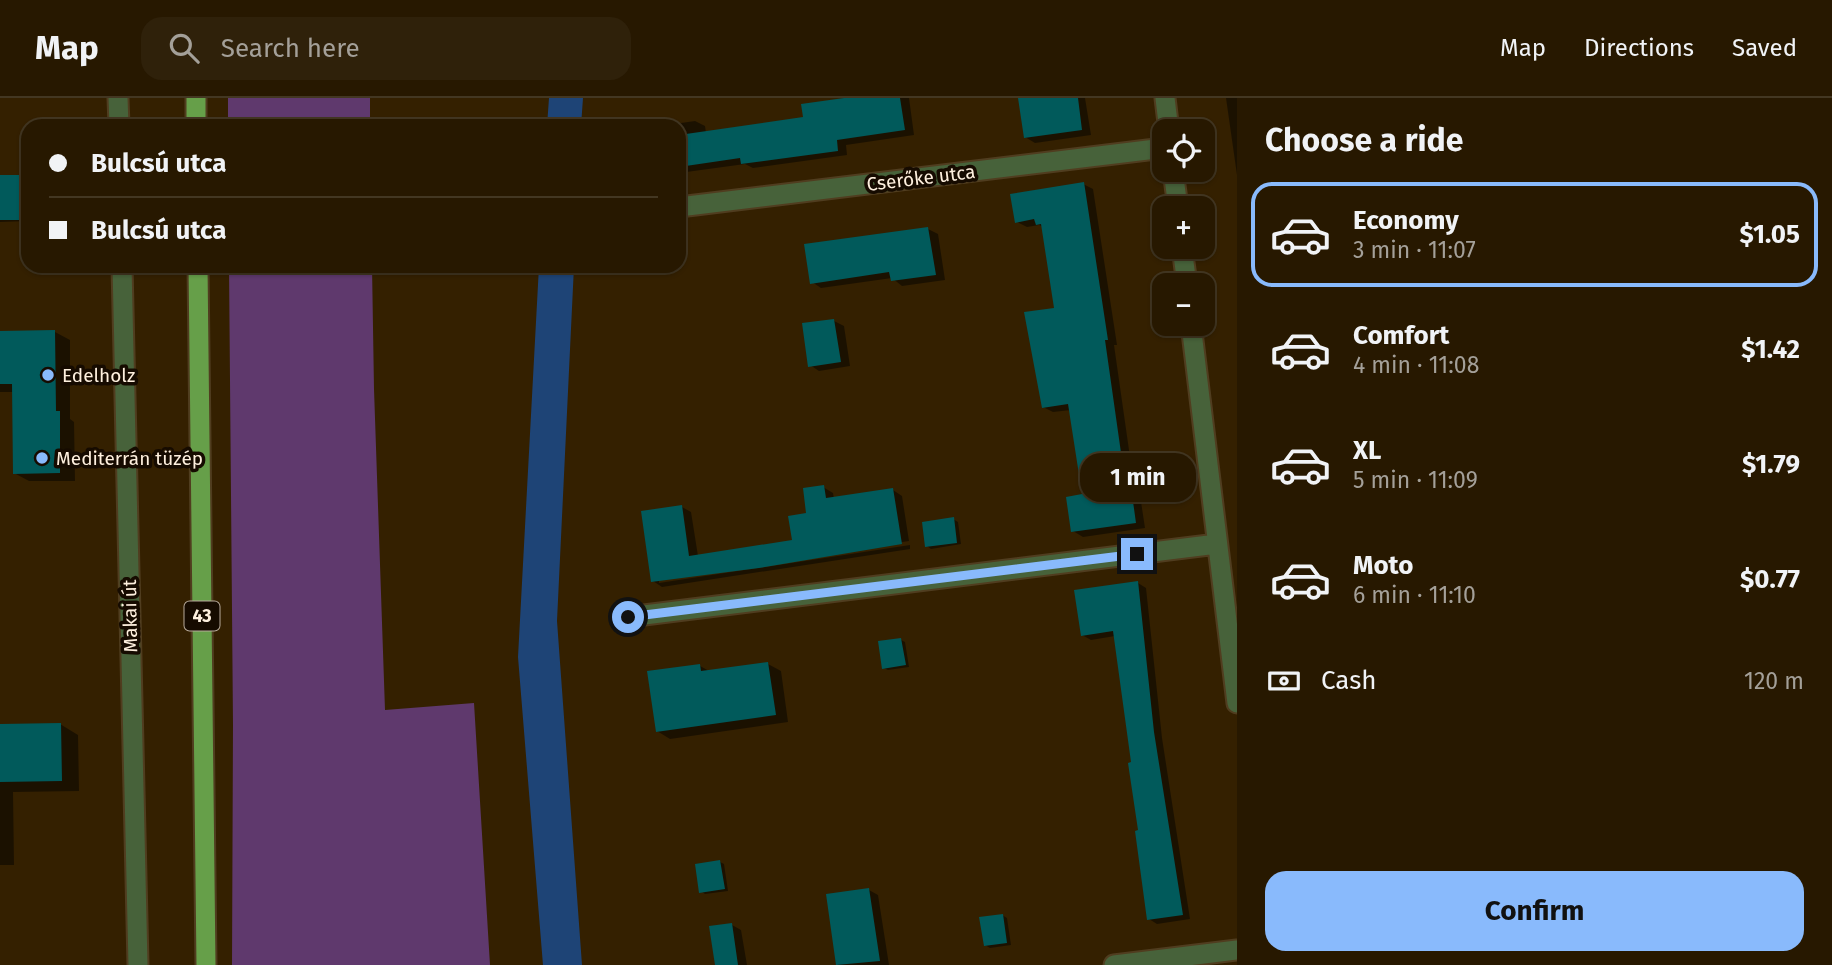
<!DOCTYPE html>
<html lang="en">
<head>
<meta charset="utf-8">
<style>
	:root { --surface:#271800; --page:#2f210a; --text:#f1f3f6; --muted:#a4a099; --line:#433722; --accent:#89bafc }
	body { margin:0; font-family:"Fira Sans",sans-serif; background:var(--page); color:var(--text); height:100vh; display:flex; flex-direction:column; font-size:26px; white-space:nowrap }
	* { box-sizing:border-box; margin:0 }
	p { font-size:23px; color:var(--muted) }
	.icon { flex:none; width:38px; height:38px; fill:none; stroke:currentColor; stroke-width:2; stroke-linecap:round; stroke-linejoin:round }
	.map { position:relative; flex:1; overflow:hidden }
	.drawer { display:flex; flex-direction:column; background:var(--surface); width:595px }
	.drawer>* { flex:none }
	.banner { position:absolute; left:21px; top:21px; width:665px; height:154px; border-radius:21px; box-shadow:0 2px 5px #0004,0 0 0 2px var(--line); display:grid; align-content:center; height:154px; padding:0 28px; background:var(--surface) }
	.controls { position:absolute; left:1152px; top:21px; display:grid; gap:14px }
	.controls a { display:grid; place-items:center; width:63px; height:63px; border-radius:14px; background:var(--surface); box-shadow:0 2px 5px #0004,0 0 0 2px var(--line); font-size:35px }
	.end { position:absolute; width:32px; height:32px; margin:-16px; border:9px solid #89bafc; background:#111; box-shadow:0 0 0 4px #111 }
	.from { border-radius:50% }
	.bubble { position:absolute; height:49px; border-radius:21px; background:var(--surface); box-shadow:0 2px 5px #0004,0 0 0 2px var(--line); font-size:23px; font-weight:700; line-height:49px; text-align:center }
	.banner b { display:flex; align-items:center; gap:24px; height:66px; font-size:26px }
	.banner b+b { border-top:2px solid var(--line) }
	.banner i { width:18px; height:18px; background:var(--text) }
	ul { padding:0; list-style:none }
	li { display:flex; align-items:center; gap:21px; height:105px; margin:0 14px 10px; padding:0 14px; border:4px solid transparent; border-radius:21px }
	li div { flex:1 }
	li b { display:block; font-size:26px }
	li em { font-style:normal; font-weight:700 }
	li.on { border-color:var(--accent) }
	li>.icon { width:63px; height:63px; stroke-width:1.5 }
	h2 { padding:0 28px; font-size:32px; line-height:84px }
	.pay { display:flex; align-items:center; gap:18px; height:77px; padding:0 28px; font-size:26px }
	.pay p { margin-inline-start:auto }
	.button { display:flex; gap:14px; margin-top:auto; padding:14px 28px }
	.button a { flex:1; height:80px; border-radius:21px; background:var(--accent); color:#111; font-size:28px; font-weight:700; line-height:80px; text-align:center }
	header { display:flex; align-items:center; gap:42px; box-sizing:border-box; height:98px; padding:0 35px; background:var(--surface); border-bottom:2px solid var(--line) }
	header strong { font-size:33px }
	nav { display:flex; gap:38px; margin-inline-start:auto; font-size:24px }
	.search { width:490px; height:63px; background:var(--page); display:flex; align-items:center; gap:18px; box-sizing:border-box; padding:0 24px; border-radius:21px; color:var(--muted); font-size:26px }
	main { display:flex; flex:1; min-height:0 }
	.map>svg:first-child { display:block }
</style>
</head>
<body>
<header>
<strong>Map</strong>
<div class="search"><svg class="icon" aria-label="search" viewBox="0 0 24 24"><circle cx="10" cy="10" r="6"/><path d="M15 15l6 6"/></svg>Search here</div>
<nav><a>Map</a><a>Directions</a><a>Saved</a></nav>
</header>
<main>
<div class="map">
<svg width="1237" height="867" viewBox="0 0 1237 867">
	<rect width="100%" height="100%" fill="#342000"/>
	<!-- forest -->
	<path fill="#5f396d" d="M228,0H370V28H228Z
		M229,168H372L374,291L385,612L474,605L490,867H232L233,626Z"/>
	<!-- water -->
	<path fill="#1e4476" d="M549,0H583L581,28H547Z
		M539,168H574L557,523L582,867H543L518,559Z"/>
	<!-- shadow -->
	<path fill="#0007" d="M856,0H909L914,37L846,47L847,57L753,70L745,66L679,75V28H660L695,23L705,28L706,35L805,21Z
		M1020,0H1085L1091,37L1035,45L1025,39Z
		M1226,0H1237V77Z
		M0,79H28V123L0,124Z
		M1083,86L1093,91L1117,247H1114L1135,394L1140,397L1145,430L1083,439L1073,433L1084,398L1071,312L1053,314L1043,309L1056,211L1044,129L1039,127L1027,129L1017,124Z
		M928,131L938,136L945,182L902,188L892,180L821,190L812,184Z
		M834,223L844,228L850,268L819,273L810,267Z
		M0,234H55L70,242V321L74,324L75,383H29L14,375V294H0Z
		M823,389L833,395L834,401L893,392L902,398L909,443L659,481V485L910,447V451L662,489L653,483L682,409L691,414L698,458L794,443Z
		M953,421L958,424L961,446L931,451L927,448Z
		M1138,485L1146,490L1162,640L1190,821L1157,826L1149,821L1133,666L1115,538L1091,542L1082,537Z
		M901,542L905,544L909,569L888,572L884,570Z
		M768,566L781,573L788,624L670,641L657,633L700,568L711,574Z
		M60,626L78,637L79,693L13,694L14,767H0V628Z
		M720,764L724,766L728,793L705,796L701,793Z
		M869,792L878,797L889,867H838L828,798Z
		M1002,817L1007,820L1011,847L990,850L985,847Z
		M732,827L741,832L747,867H716Z"/>
	<!-- building -->
	<path fill="#015a5b" d="M844,0H900L905,32L837,42L838,53L741,66L740,60L679,69V37L803,19L801,6Z
		M1018,0H1078L1082,32L1024,40Z
		M0,77H28V122H0Z
		M1084,84L1108,242H1105L1126,390L1131,389L1136,425L1071,434L1066,399L1082,396L1068,306L1042,310L1024,214L1054,210L1041,126L1036,127L1034,121L1015,125L1010,96Z
		M928,129L936,177L891,183L889,174L810,186L804,146Z
		M834,221L841,264L808,269L802,225Z
		M55,232L56,313H60V375L13,376L12,286H0V233Z
		M824,387L826,400L893,390L902,446L759,470L651,484L641,413L682,407L689,458L792,442L788,418L806,415L803,390Z
		M954,419L957,445L925,449L922,424Z
		M1138,483L1154,634L1183,817L1147,822L1135,733L1138,732L1128,665L1131,664L1113,533L1081,538L1074,492Z
		M901,540L906,567L882,571L878,543Z
		M768,564L776,617L656,634L647,573L700,566L701,573Z
		M61,625L62,683L0,684V626Z
		M720,762L725,791L699,795L695,766Z
		M869,790L880,863L836,867L826,796Z
		M1003,816L1007,845L984,848L979,819Z
		M732,825L738,867H715L709,828Z"/>
	<g fill="none" stroke-linecap="round" stroke-linejoin="round">
		<!-- minor casing -->
		<g stroke="#503d1f" stroke-width="23">
			<path id="minor" d="M118,0L119,28
				M1165,0L1169,33
				M1173,72L1178,110
				M679,109L1164,50
				M1182,149L1187,187
				M122,168L138,867
				M1191,226L1237,605
				M628,519L1217,446
				M1114,867L1237,852"/>
		</g>
		<!-- primary casing -->
		<g stroke="#503d1f" stroke-width="23">
			<path id="primary" d="M196,0V28
				M198,168L206,867"/>
		</g>
		<!-- minor -->
		<use href="#minor" stroke="#47623a" stroke-width="19"/>
		<!-- primary -->
		<use href="#primary" stroke="#669f49" stroke-width="19"/>
	</g>
	<g fill="none" stroke-linecap="round" stroke-linejoin="round">
		<!-- route -->
		<path stroke="#89bafc" stroke-width="9" d="M628,519L1137,456"/>
	</g>
	<!-- markers -->
	<g fill="#89bafc" stroke="#160b00" stroke-width="2.5">
		<circle cx="48" cy="277" r="7"/>
		<circle cx="42" cy="360" r="7"/>
	</g>
	<g text-anchor="middle" dominant-baseline="central" stroke-width="7" stroke-linejoin="round" paint-order="stroke">
		<!-- shield labels -->
		<rect fill="#160b00" stroke="#b8ab9b" stroke-width="2" x="184.5" y="503.5" width="35" height="29" rx="5"/>
		<g font-size="18" font-weight="bold" fill="#fef0de">
			<text x="202" y="518">43</text>
		</g>
		<!-- street labels -->
		<g font-size="19" fill="#fef0de" stroke="#160b00">
			<text transform="translate(921 80) rotate(-7)">Cserőke utca</text>
			<text transform="translate(130 518) rotate(-91)">Makai út</text>
		</g>
		<!-- poi labels -->
		<g font-size="19" fill="#fef0de" stroke="#160b00" text-anchor="start">
			<text x="62" y="277">Edelholz</text>
			<text x="56" y="360">Mediterrán tüzép</text>
		</g>
	</g>
</svg>
<div class="controls">
<a><svg class="icon" aria-label="locate" viewBox="0 0 24 24"><circle cx="12" cy="12" r="6"/><path d="M12 2v4M12 18v4M2 12h4M18 12h4"/></svg></a>
<a>+</a>
<a>−</a>
</div>
<i class="end from" style="left:628px;top:519px"></i>
<i class="end" style="left:1137px;top:456px"></i>
<div class="bubble" style="left:1080px;top:355px;width:116px">1 min</div>
<div class="banner">
<b><i class="from"></i>Bulcsú utca</b>
<b><i></i>Bulcsú utca</b>
</div>
</div>
<section class="drawer">
<h2>Choose a ride</h2>
<ul>
<li class="on"><svg class="icon" aria-label="car" viewBox="0 0 24 24"><path d="M5 17H2v-5l4-1 3-4h7l3 4 3 1v5h-3M9 17h6M6 11h13"/><circle cx="7" cy="17" r="2"/><circle cx="17" cy="17" r="2"/></svg><div><b>Economy</b><p>3 min · 11:07</p></div><em>$1.05</em></li>
<li><svg class="icon" aria-label="car" viewBox="0 0 24 24"><path d="M5 17H2v-5l4-1 3-4h7l3 4 3 1v5h-3M9 17h6M6 11h13"/><circle cx="7" cy="17" r="2"/><circle cx="17" cy="17" r="2"/></svg><div><b>Comfort</b><p>4 min · 11:08</p></div><em>$1.42</em></li>
<li><svg class="icon" aria-label="car" viewBox="0 0 24 24"><path d="M5 17H2v-5l4-1 3-4h7l3 4 3 1v5h-3M9 17h6M6 11h13"/><circle cx="7" cy="17" r="2"/><circle cx="17" cy="17" r="2"/></svg><div><b>XL</b><p>5 min · 11:09</p></div><em>$1.79</em></li>
<li><svg class="icon" aria-label="car" viewBox="0 0 24 24"><path d="M5 17H2v-5l4-1 3-4h7l3 4 3 1v5h-3M9 17h6M6 11h13"/><circle cx="7" cy="17" r="2"/><circle cx="17" cy="17" r="2"/></svg><div><b>Moto</b><p>6 min · 11:10</p></div><em>$0.77</em></li>
</ul>
<div class="pay"><svg class="icon" aria-label="cash" viewBox="0 0 24 24"><path d="M3 7h18v10H3z"/><circle cx="12" cy="12" r="2"/></svg>Cash<p>120 m</p></div>
<div class="button"><a>Confirm</a></div>
</section>
</main>
</body>
</html>
